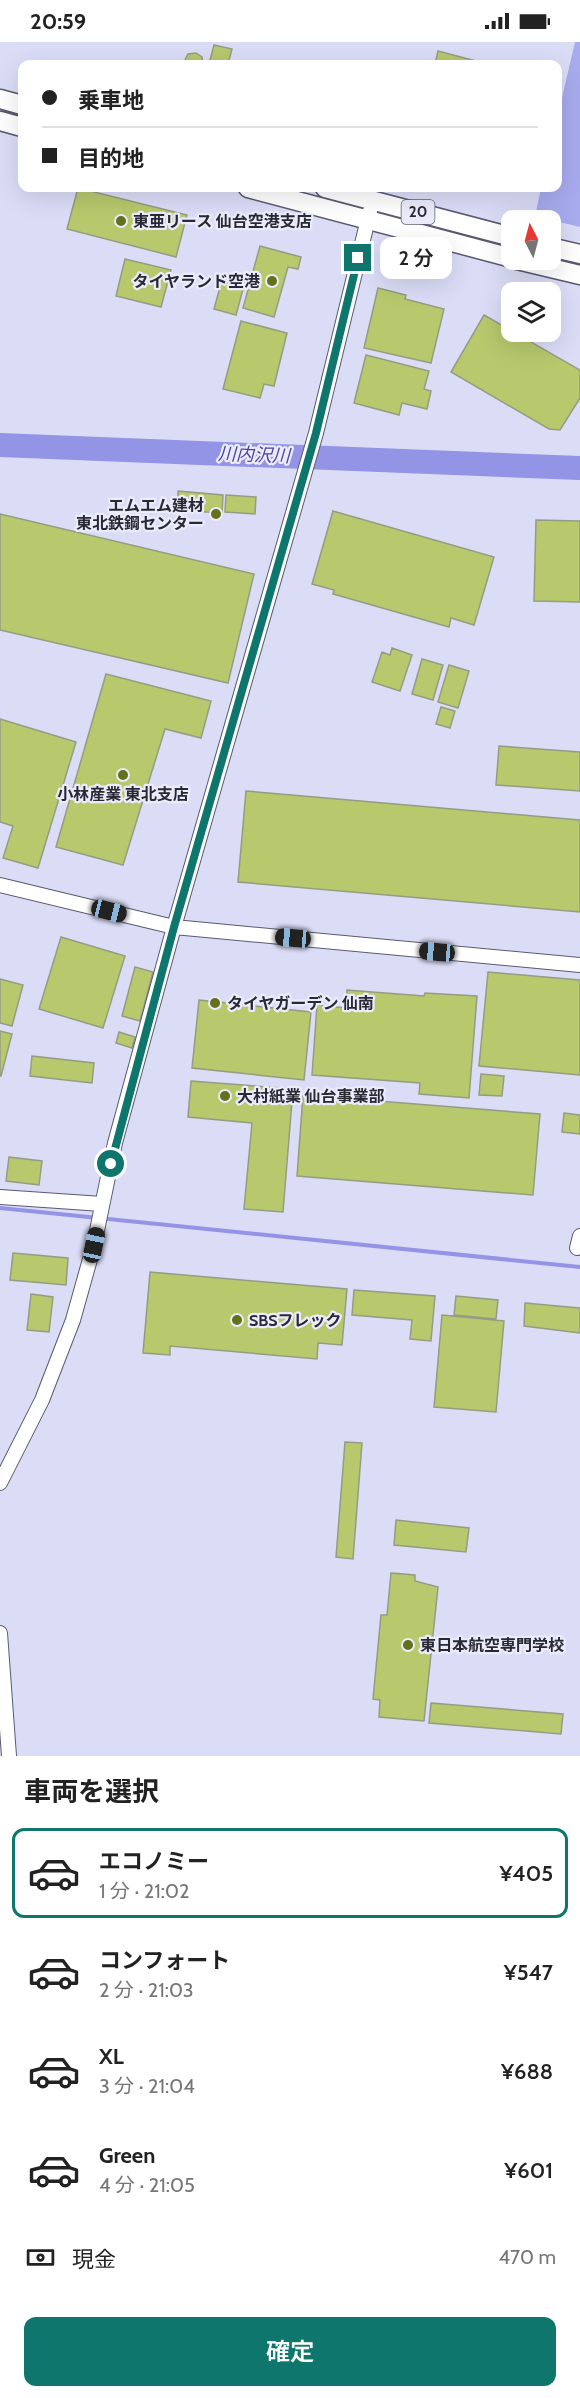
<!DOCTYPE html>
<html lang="ja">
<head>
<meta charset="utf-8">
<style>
	:root { --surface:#fff; --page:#f2f2f2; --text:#222; --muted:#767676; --line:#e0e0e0; --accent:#0f766e }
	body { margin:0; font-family:Cabin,"Noto Sans JP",sans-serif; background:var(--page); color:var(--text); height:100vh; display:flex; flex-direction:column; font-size:22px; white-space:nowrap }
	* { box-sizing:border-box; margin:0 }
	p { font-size:20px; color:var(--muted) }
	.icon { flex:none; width:33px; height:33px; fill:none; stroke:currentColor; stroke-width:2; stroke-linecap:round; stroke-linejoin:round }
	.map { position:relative; height:1714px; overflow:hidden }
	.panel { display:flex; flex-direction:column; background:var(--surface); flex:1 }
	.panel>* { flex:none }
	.top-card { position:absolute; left:18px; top:18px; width:544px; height:132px; border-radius:12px; box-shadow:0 6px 24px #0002; display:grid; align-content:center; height:132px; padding:0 24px; background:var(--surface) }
	.needle { width:39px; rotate:354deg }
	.tools { position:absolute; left:501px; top:168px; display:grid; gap:12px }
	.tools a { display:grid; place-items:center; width:60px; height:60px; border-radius:12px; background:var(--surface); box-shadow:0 6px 24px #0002; font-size:30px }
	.end { position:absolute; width:27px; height:27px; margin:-14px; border:8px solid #0f766e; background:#fff; box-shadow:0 0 0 3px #fff }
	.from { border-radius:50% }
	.bubble { position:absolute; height:42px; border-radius:12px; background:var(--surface); box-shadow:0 6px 24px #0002; font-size:20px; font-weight:600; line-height:42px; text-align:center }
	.car { position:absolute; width:18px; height:36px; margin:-18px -9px; border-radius:8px; box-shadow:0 0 4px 2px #0007; background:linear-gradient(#222 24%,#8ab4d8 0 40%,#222 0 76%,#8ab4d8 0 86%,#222 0) }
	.top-card b { display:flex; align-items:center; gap:21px; height:57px; font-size:22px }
	.top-card b+b { border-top:2px solid var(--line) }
	.top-card i { width:15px; height:15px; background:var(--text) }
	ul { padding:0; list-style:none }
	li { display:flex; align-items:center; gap:18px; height:90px; margin:0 12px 9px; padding:0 12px; border:3px solid transparent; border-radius:12px }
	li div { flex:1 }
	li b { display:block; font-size:22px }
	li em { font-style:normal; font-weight:600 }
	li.on { border-color:var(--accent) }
	li>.icon { width:54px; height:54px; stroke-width:1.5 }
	h2 { padding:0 24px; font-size:27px; line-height:72px }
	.pay { display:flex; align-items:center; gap:15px; height:66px; padding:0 24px; font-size:22px }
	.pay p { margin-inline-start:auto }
	.action { display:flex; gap:12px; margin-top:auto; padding:12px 24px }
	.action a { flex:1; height:69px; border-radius:12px; background:var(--accent); color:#fff; font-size:24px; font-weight:600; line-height:69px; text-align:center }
	.status { display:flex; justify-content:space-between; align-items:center; height:42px; padding:0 30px; background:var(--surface); direction:ltr }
	.status svg { height:16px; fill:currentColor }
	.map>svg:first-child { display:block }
</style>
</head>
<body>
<div class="status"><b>20:59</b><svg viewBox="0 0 49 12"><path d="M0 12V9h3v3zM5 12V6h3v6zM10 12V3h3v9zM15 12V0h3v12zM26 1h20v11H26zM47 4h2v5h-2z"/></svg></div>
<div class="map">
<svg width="580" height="1714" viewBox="0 0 580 1714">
	<rect width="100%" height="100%" fill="#dbddf7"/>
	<!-- green -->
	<path fill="#a8abee" d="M575,0H580V185L535,174L541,146H558V73Z"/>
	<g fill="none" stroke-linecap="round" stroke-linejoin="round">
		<!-- stream -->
		<path stroke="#9394e5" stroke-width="4" d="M0,1166L580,1225"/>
		<!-- river -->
		<path stroke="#9394e5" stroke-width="24" d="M0,403L580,426"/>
	</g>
	<!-- building -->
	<path fill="#b7c86d" stroke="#969c83" stroke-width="1.5" d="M214,3L232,7L228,22H209Z
		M438,9L476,19L475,22H435Z
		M196,11L202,15L203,22H183L188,12Z
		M78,146L187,173L176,215L67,187Z
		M260,204L301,215L298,227L288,225L274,275L243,266Z
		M125,217L171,228L161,265L116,254Z
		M223,234L245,240L236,273L214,267Z
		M378,246L406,253L405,257L444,267L431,321L364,306Z
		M484,273L580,328V356L560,388L549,387L451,330Z
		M241,279L287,291L274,344L264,342L260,356L223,347Z
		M366,313L429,329L424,347L431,349L427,367L402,361L399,373L354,361Z
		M178,449L223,453L222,471L191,469L192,458L178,457Z
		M226,453L256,455L255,472L225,470Z
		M333,469L494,515L474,583L451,576L449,585L333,552L334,548L312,542Z
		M0,472L254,532L228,641L0,588Z
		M536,478L580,479V560L534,559Z
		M392,606L412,613L400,649L372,640L382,610L390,613Z
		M422,617L443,623L433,658L412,652Z
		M449,623L469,629L458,666L438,660Z
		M106,632L211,659L201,696L165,687L123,823L56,805Z
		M441,665L455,669L450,686L436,682Z
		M0,677L76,700L38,826L3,816L13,784L0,780Z
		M499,704L580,710V749L496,743Z
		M246,749L580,778V870L238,840Z
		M61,895L125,914L103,986L39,967Z
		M135,925L153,930L140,979L122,974Z
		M488,930L580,938V1033L479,1024Z
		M0,937L23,943L12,984L0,981Z
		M347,948L424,954L425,951L477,954L469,1056L419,1052L420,1041L312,1033L317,963L346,966Z
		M199,958L311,970L304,1038L192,1026Z
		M0,989L12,992L1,1034H0Z
		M119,990L135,995L132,1006L116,1001Z
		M32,1014L94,1021L92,1041L30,1034Z
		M481,1032L504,1034L502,1054L479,1053Z
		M191,1039L293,1047L283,1170L244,1167L252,1081L188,1075Z
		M303,1053L540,1072L533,1153L297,1134Z
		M564,1071L580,1073V1092L562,1090Z
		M9,1115L42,1119L39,1143L6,1139Z
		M13,1211L68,1216L66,1243L10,1238Z
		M150,1230L347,1247L342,1303L318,1301L317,1317L170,1304V1313L143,1311Z
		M354,1248L435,1254L431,1299L410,1297L412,1278L352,1273Z
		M31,1252L53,1255L49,1290L27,1288Z
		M456,1254L498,1258L496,1277L454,1273Z
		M525,1261L580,1266V1291L524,1284Z
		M442,1273L504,1279L496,1370L434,1365Z
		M345,1400L362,1401L353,1517L336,1515Z
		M396,1478L469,1486L466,1510L394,1503Z
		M391,1531L415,1533V1539L438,1545L424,1679L379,1675L380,1658L373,1657L381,1573H387Z
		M431,1661L563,1672L561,1692L429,1681Z"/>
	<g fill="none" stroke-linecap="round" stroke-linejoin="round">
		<!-- minor casing -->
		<g stroke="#595a71" stroke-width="16">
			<path id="minor" d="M0,843L174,885L580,923
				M0,1155L102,1162
				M577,1206L580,1194
				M0,1441L42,1358L73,1278L94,1203L115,1101L174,885L316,391L370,169
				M0,1591L9,1714"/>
		</g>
		<!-- major casing -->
		<g stroke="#595a71" stroke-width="21">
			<path id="major" d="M0,57L22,63
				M0,79L22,85
				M248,146L512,216
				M325,146L512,195
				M550,205L580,212
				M517,218L580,233"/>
		</g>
		<!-- minor -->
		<use href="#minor" stroke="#fff" stroke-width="14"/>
		<!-- major -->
		<use href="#major" stroke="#fff" stroke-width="18"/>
	</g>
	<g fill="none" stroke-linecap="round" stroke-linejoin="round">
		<!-- route -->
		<path stroke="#0f766e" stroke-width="8" d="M111,1122L174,885L316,391L358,216"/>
	</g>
	<!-- markers -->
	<g fill="#64701b" stroke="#eaebfb" stroke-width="2">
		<circle cx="121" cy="179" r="6"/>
		<circle cx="272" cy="239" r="6"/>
		<circle cx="216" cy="472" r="6"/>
		<circle cx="123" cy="733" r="6"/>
		<circle cx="215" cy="961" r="6"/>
		<circle cx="225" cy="1054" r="6"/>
		<circle cx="237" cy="1278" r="6"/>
		<circle cx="408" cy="1603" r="6"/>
	</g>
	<g text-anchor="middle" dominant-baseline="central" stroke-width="4.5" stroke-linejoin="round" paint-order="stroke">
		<!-- shield labels -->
		<rect fill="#eaebfb" stroke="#62636f" stroke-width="1.5" x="401.5" y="158" width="33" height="24" rx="4.5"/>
		<g font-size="15" font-weight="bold" fill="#282933">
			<text x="418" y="170">20</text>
		</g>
		<!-- poi labels -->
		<g font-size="16" font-weight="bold" fill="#282933" stroke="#eaebfb" text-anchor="start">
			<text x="133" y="179">東亜リース 仙台空港支店</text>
			<text x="260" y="239" text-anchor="end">タイヤランド空港</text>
			<text x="204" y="463" text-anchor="end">エムエム建材<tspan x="204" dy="18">東北鉄鋼センター</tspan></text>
			<text x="123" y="752" text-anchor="middle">小林産業 東北支店</text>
			<text x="227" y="961">タイヤガーデン 仙南</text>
			<text x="237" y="1054">大村紙業 仙台事業部</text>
			<text x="249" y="1278">SBSフレック</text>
			<text x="420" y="1603">東日本航空専門学校</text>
		</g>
		<!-- water labels -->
		<g font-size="18" font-style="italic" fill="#4c44a3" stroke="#eaebfb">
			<text transform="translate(254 413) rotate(2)">川内沢川</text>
		</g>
	</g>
</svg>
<div class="tools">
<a><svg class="needle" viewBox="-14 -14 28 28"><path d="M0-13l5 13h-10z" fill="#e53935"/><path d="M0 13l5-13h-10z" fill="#767676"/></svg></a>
<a><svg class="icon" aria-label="layers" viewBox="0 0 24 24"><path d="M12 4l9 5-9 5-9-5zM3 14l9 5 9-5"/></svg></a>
</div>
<i class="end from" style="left:111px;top:1122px"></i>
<i class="end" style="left:358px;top:216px"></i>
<div class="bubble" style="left:380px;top:195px;width:72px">2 分</div>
<i class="car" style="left:109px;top:869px;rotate:104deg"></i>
<i class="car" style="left:293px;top:896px;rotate:275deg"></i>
<i class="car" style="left:437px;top:910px;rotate:275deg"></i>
<i class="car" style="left:94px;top:1203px;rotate:12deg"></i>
<div class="top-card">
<b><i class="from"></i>乗車地</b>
<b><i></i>目的地</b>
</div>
</div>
<section class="panel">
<h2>車両を選択</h2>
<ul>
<li class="on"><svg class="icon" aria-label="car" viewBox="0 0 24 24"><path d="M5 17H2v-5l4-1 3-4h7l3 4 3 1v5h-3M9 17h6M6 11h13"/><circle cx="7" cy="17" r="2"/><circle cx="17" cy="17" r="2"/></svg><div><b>エコノミー</b><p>1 分 · 21:02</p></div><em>¥405</em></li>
<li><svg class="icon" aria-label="car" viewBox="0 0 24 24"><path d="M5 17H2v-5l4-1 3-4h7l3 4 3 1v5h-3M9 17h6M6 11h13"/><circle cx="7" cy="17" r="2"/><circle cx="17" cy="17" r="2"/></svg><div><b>コンフォート</b><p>2 分 · 21:03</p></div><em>¥547</em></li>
<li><svg class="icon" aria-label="car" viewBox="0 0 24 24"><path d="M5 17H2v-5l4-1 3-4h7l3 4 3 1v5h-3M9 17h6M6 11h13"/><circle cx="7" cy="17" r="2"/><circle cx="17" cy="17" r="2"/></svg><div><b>XL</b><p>3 分 · 21:04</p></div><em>¥688</em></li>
<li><svg class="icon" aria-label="car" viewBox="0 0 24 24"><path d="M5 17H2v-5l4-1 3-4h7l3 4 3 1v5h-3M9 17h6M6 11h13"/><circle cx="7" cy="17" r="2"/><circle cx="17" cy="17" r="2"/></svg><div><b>Green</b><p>4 分 · 21:05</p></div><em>¥601</em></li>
</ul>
<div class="pay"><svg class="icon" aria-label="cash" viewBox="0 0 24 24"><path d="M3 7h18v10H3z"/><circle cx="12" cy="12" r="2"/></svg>現金<p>470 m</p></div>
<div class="action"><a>確定</a></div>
</section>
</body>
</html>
